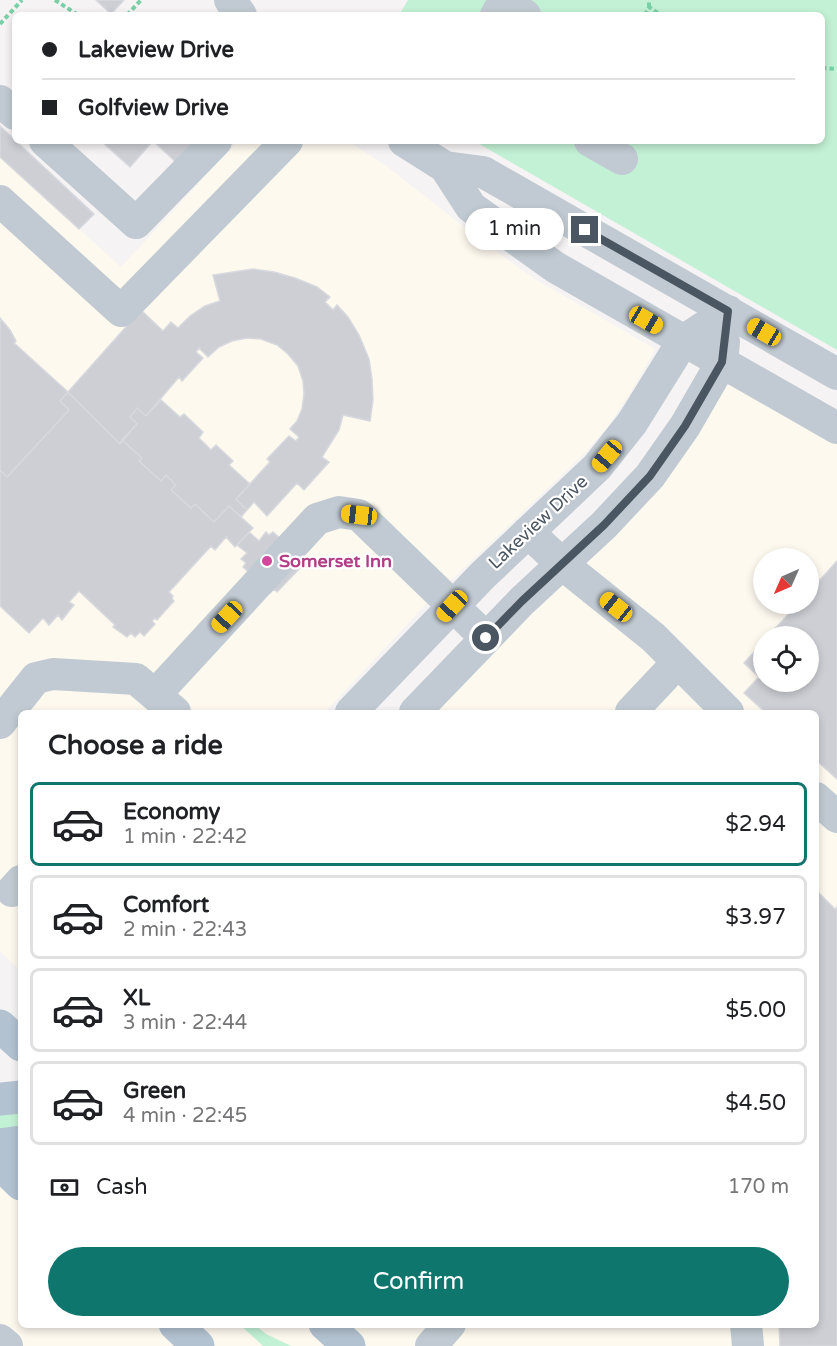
<!DOCTYPE html>
<html lang="en">
<head>
<meta charset="utf-8">
<style>
	:root { --surface:#fff; --page:#f2f2f2; --text:#202124; --muted:#757577; --line:#e0e0e0; --accent:#0f766e }
	body { margin:0; font-family:"Varela Round",sans-serif; background:var(--page); color:var(--text); height:100vh; display:flex; flex-direction:column; font-size:22px; white-space:nowrap }
	* { box-sizing:border-box; margin:0 }
	p { font-size:20px; color:var(--muted) }
	.icon { flex:none; width:33px; height:33px; fill:none; stroke:currentColor; stroke-width:2; stroke-linecap:round; stroke-linejoin:round }
	.map { position:relative; flex:1; overflow:hidden }
	.details { position:absolute; left:18px; top:710px; width:801px; height:618px; display:flex; flex-direction:column; background:var(--surface); border-radius:9px; box-shadow:0 3px 9px #0003 }
	.details>* { flex:none }
	.hud { position:absolute; left:12px; top:12px; width:813px; height:132px; border-radius:9px; box-shadow:0 3px 9px #0003; display:grid; align-content:center; height:132px; padding:0 30px; background:var(--surface) }
	.needle { width:39px; rotate:225deg }
	.controls { position:absolute; left:753px; top:548px; display:grid; gap:12px }
	.controls a { display:grid; place-items:center; width:66px; height:66px; border-radius:50%; background:var(--surface); box-shadow:0 3px 9px #0003; font-size:30px }
	.end { position:absolute; width:27px; height:27px; margin:-14px; border:8px solid #4a5661; background:#fff; box-shadow:0 0 0 3px #fff }
	.from { border-radius:50% }
	.bubble { position:absolute; height:42px; border-radius:21px; background:var(--surface); box-shadow:0 3px 9px #0003; font-size:20px; font-weight:600; line-height:42px; text-align:center }
	.car { position:absolute; width:18px; height:36px; margin:-18px -9px; border-radius:8px; box-shadow:0 0 4px 2px #0007; background:linear-gradient(#f5c518 24%,#345 0 40%,#f5c518 0 76%,#345 0 86%,#f5c518 0) }
	.hud b { display:flex; align-items:center; gap:21px; height:57px; font-size:22px }
	.hud b+b { border-top:2px solid var(--line) }
	.hud i { width:15px; height:15px; background:var(--text) }
	ul { padding:0; list-style:none }
	li { display:flex; align-items:center; gap:18px; height:84px; margin:0 12px 9px; padding:0 18px; border:3px solid var(--line); border-radius:9px }
	li div { flex:1 }
	li b { display:block; font-size:22px }
	li em { font-style:normal; font-weight:600 }
	li.active { border-color:var(--accent) }
	li>.icon { width:54px; height:54px; stroke-width:1.5 }
	h2 { padding:0 30px; font-size:27px; line-height:72px }
	.pay { display:flex; align-items:center; gap:15px; height:66px; padding:0 30px; font-size:22px }
	.pay p { margin-inline-start:auto }
	.cta { display:flex; gap:12px; margin-top:auto; padding:12px 30px }
	.cta a { flex:1; height:69px; border-radius:36px; background:var(--accent); color:#fff; font-size:24px; font-weight:600; line-height:69px; text-align:center }
	.map>svg:first-child { display:block }
</style>
</head>
<body>
<div class="map">
<svg width="837" height="1346" viewBox="0 0 837 1346">
	<rect width="100%" height="100%" fill="#f5f3f3"/>
	<!-- commercial -->
	<path fill="#fdf9ef" fill-rule="evenodd" d="M238,141H348L385,165L481,240L535,279L655,349L631,392L605,430L585,453L426,604L325,712H21V971L0,951V157L121,267Z
		M731,380L837,437V1346H0V1177L21,1154V1324H816V712H428L717,390ZM764,558H808V603H764ZM764,636H808V681H764Z"/>
	<!-- green -->
	<path fill="#c3f1d5" d="M408,0H837V350L474,141H822V15H399Z
		M21,1109V1130L0,1133V1110Z
		M240,1325H255L266,1334L291,1346H263Z"/>
	<!-- building -->
	<path fill="#cdcfd5" stroke="#d7d9de" stroke-width="1.5" d="M96,0H124L111,14Z
		M0,126L94,214L79,229L0,157Z
		M101,141H196L177,163L153,141L130,167Z
		M253,269L274,272L295,278L317,287L330,297L325,302L333,310L337,305L348,317L359,335L369,359L372,379L373,400L370,421L343,415L339,430L322,457L329,462L304,490L297,483L267,516L254,502L247,510L236,499L270,462L267,459L289,436L296,441L299,437L290,429L297,421L302,409L304,394L303,381L298,366L288,354L277,345L261,339L247,338L232,341L219,347L208,357L199,348L196,352L203,358L182,381L179,377L146,416L137,408L130,417L137,424L120,444L68,392L141,310L163,331L171,322L178,328L190,316L205,306L220,301L213,275Z
		M0,318L10,330L16,341L14,343L68,392L60,401L69,410L7,477L0,470Z
		M68,392L120,444L122,440L142,458L139,461L161,481L166,475L176,485L171,490L191,508L195,504L214,522L229,506L253,528L235,547L226,537L215,550L211,546L169,592L173,596L172,599L174,601L157,620L155,618L152,621L155,624L144,636L140,632L135,637L131,633L127,637L113,627L115,625L79,591L69,602L74,605L62,620L58,615L49,625L43,618L29,633L0,606V470L7,477L69,410L60,401Z
		M161,400L180,417L184,414L203,432L199,438L211,450L216,445L233,461L229,465L250,484L236,499L247,510L241,517L229,506L214,522L195,504L191,508L171,490L176,485L166,475L161,481L139,461L142,458L122,440L137,424L130,417L137,408L146,416Z
		M249,532L259,541L266,532L269,535L273,532L302,558L298,562L302,566L277,592L274,589L270,593L243,567L246,563L241,559L247,553L237,545Z
		M837,561V779L816,760V712H765L744,693L759,677L744,663L764,641V681H808V636H768L799,603H808V593Z
		M816,890L835,909L837,907V1346H780L779,1324H816Z"/>
	<g fill="none" stroke-linecap="round" stroke-linejoin="round">
		<!-- path -->
		<path stroke="#7ad0a6" stroke-width="4" stroke-dasharray="4.5 3" stroke-linecap="butt" d="M55,0L78,15
			M649,7V0
			M127,15L141,0
			M645,15L649,7L661,15
			M0,24L22,0
			M822,68L837,69"/>
		<!-- minor -->
		<path stroke="#c1cad2" stroke-width="32" d="M230,0L241,15
			M496,15L503,3L525,15
			M0,101L15,114
			M45,141L136,223L216,141
			M404,141L445,167L471,207L555,267L837,428
			M590,141L622,159
			M445,167L483,172L837,374
			M0,201L121,311L287,141
			M528,532L562,564L653,637L728,712
			M155,695L317,519L339,512L359,515L486,638
			M351,712L483,575L597,467L632,423L683,341L728,311
			M415,712L522,601L604,525L650,476L685,426L722,362L724,342
			M631,712L678,662
			M0,723L36,678L53,674L136,679L175,712
			M816,798L837,817
			M12,891L21,881
			M746,1324L748,1346
			M0,1340L7,1346
			M431,1346L450,1324"/>
		<!-- major -->
		<path stroke="#b3c2d1" stroke-width="33" d="M0,1026L21,1045
			M0,1099L21,1097
			M0,1145L21,1142
			M0,1164L21,1184
			M175,1324L198,1346
			M325,1324L349,1346"/>
	</g>
	<g fill="none" stroke-linecap="round" stroke-linejoin="round">
		<!-- route -->
		<path stroke="#4a5661" stroke-width="8" d="M486,638L522,601L604,525L650,476L685,426L722,362L728,311L585,230"/>
	</g>
	<!-- markers -->
	<circle fill="#d1479c" stroke="#fff" stroke-width="2" cx="267" cy="561" r="6"/>
	<g text-anchor="middle" dominant-baseline="central" stroke-width="4.5" stroke-linejoin="round" paint-order="stroke">
		<!-- street labels -->
		<g font-size="18" fill="#4a5661" stroke="#fff">
			<text transform="translate(538 522) rotate(-43)">Lakeview Drive</text>
		</g>
		<!-- hotel labels -->
		<g font-size="18" font-weight="bold" fill="#b23c85" stroke="#fff" text-anchor="start">
			<text x="279" y="561">Somerset Inn</text>
		</g>
	</g>
</svg>
<div class="controls">
<a><svg class="needle" viewBox="-14 -14 28 28"><path d="M0-13l5 13h-10z" fill="#e53935"/><path d="M0 13l5-13h-10z" fill="#757577"/></svg></a>
<a><svg class="icon" aria-label="locate" viewBox="0 0 24 24"><circle cx="12" cy="12" r="6"/><path d="M12 2v4M12 18v4M2 12h4M18 12h4"/></svg></a>
</div>
<i class="end from" style="left:486px;top:638px"></i>
<i class="end" style="left:585px;top:230px"></i>
<div class="bubble" style="left:465px;top:208px;width:99px">1 min</div>
<i class="car" style="left:646px;top:320px;rotate:120deg"></i>
<i class="car" style="left:764px;top:332px;rotate:300deg"></i>
<i class="car" style="left:607px;top:456px;rotate:220deg"></i>
<i class="car" style="left:359px;top:515px;rotate:277deg"></i>
<i class="car" style="left:452px;top:606px;rotate:223deg"></i>
<i class="car" style="left:616px;top:607px;rotate:309deg"></i>
<i class="car" style="left:227px;top:617px;rotate:223deg"></i>
<div class="hud">
<b><i class="from"></i>Lakeview Drive</b>
<b><i></i>Golfview Drive</b>
</div>
<section class="details">
<h2>Choose a ride</h2>
<ul>
<li class="active"><svg class="icon" aria-label="car" viewBox="0 0 24 24"><path d="M5 17H2v-5l4-1 3-4h7l3 4 3 1v5h-3M9 17h6M6 11h13"/><circle cx="7" cy="17" r="2"/><circle cx="17" cy="17" r="2"/></svg><div><b>Economy</b><p>1 min · 22:42</p></div><em>$2.94</em></li>
<li><svg class="icon" aria-label="car" viewBox="0 0 24 24"><path d="M5 17H2v-5l4-1 3-4h7l3 4 3 1v5h-3M9 17h6M6 11h13"/><circle cx="7" cy="17" r="2"/><circle cx="17" cy="17" r="2"/></svg><div><b>Comfort</b><p>2 min · 22:43</p></div><em>$3.97</em></li>
<li><svg class="icon" aria-label="car" viewBox="0 0 24 24"><path d="M5 17H2v-5l4-1 3-4h7l3 4 3 1v5h-3M9 17h6M6 11h13"/><circle cx="7" cy="17" r="2"/><circle cx="17" cy="17" r="2"/></svg><div><b>XL</b><p>3 min · 22:44</p></div><em>$5.00</em></li>
<li><svg class="icon" aria-label="car" viewBox="0 0 24 24"><path d="M5 17H2v-5l4-1 3-4h7l3 4 3 1v5h-3M9 17h6M6 11h13"/><circle cx="7" cy="17" r="2"/><circle cx="17" cy="17" r="2"/></svg><div><b>Green</b><p>4 min · 22:45</p></div><em>$4.50</em></li>
</ul>
<div class="pay"><svg class="icon" aria-label="cash" viewBox="0 0 24 24"><path d="M3 7h18v10H3z"/><circle cx="12" cy="12" r="2"/></svg>Cash<p>170 m</p></div>
<div class="cta"><a>Confirm</a></div>
</section>
</div>
</body>
</html>
